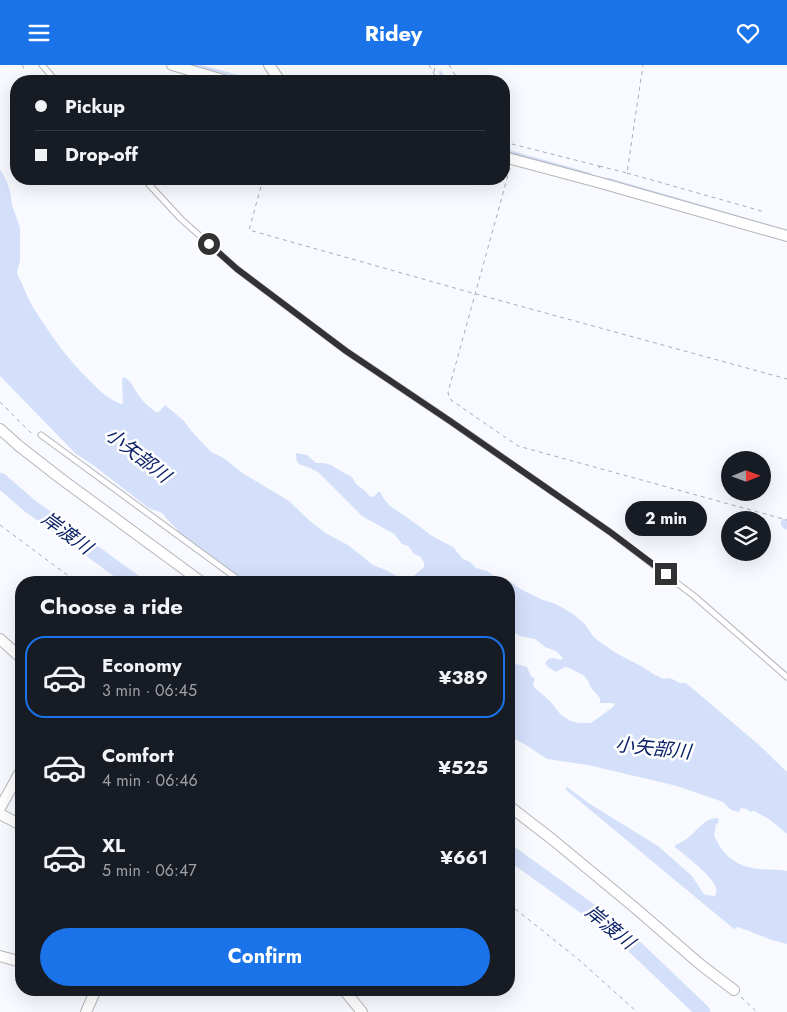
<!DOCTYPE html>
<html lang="en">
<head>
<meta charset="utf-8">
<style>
	:root { --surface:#171b24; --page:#20242c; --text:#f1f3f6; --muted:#9ea1a6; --line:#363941; --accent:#1a73e8 }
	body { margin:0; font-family:Jost,"Noto Sans JP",sans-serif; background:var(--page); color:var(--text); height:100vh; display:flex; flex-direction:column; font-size:19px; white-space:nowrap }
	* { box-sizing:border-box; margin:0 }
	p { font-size:16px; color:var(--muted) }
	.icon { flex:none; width:28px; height:28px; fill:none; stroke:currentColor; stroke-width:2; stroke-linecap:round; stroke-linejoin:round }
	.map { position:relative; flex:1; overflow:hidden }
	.side { position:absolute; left:15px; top:511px; width:500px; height:420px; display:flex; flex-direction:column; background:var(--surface); border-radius:20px; box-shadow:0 5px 20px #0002 }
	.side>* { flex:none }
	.banner { position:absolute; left:10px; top:10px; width:500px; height:110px; border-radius:20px; box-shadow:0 5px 20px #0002; display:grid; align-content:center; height:110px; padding:0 25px; background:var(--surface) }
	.needle { width:32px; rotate:89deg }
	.buttons { position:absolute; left:721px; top:386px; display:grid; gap:10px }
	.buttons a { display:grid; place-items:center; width:50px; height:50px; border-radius:50%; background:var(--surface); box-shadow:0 5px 20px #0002; font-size:25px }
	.end { position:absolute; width:22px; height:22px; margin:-11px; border:6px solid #323234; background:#fff; box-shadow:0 0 0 2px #fff }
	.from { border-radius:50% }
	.bubble { position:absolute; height:35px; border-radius:18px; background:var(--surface); box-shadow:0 5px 20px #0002; font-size:16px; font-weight:700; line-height:35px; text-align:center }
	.banner b { display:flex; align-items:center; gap:18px; height:48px; font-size:19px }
	.banner b+b { border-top:1px solid var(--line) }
	.banner i { width:12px; height:12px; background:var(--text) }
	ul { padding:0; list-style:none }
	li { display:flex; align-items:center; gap:15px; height:82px; margin:0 10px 8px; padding:0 15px; border:2px solid transparent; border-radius:20px }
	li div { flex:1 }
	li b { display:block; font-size:19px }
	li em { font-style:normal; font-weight:700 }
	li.active { border-color:var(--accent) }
	li>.icon { width:45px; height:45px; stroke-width:1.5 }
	h2 { padding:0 25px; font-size:22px; line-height:60px }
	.cta { display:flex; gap:10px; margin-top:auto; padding:10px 25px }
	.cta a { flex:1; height:58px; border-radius:30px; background:var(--accent); color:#fff; font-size:20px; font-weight:700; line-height:58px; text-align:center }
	header { display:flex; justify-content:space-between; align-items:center; height:65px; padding:0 25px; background:var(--accent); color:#fff; font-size:22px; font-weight:700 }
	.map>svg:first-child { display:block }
</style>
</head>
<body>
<header><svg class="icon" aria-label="menu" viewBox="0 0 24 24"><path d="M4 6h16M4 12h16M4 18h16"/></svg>Ridey<svg class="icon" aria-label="heart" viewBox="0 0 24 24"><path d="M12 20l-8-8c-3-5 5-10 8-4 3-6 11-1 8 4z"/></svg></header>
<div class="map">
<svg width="787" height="947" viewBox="0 0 787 947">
	<rect width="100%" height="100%" fill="#f8faff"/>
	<!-- water -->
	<path fill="#d4e0fa" d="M0,104L7,117L10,126L12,140L20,163V196L17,207L18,211C24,221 27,233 33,242C49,268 66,292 87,313C98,324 106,333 121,339L123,338L122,314L124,312C132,316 134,325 140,332C144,338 150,343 156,347H159L165,340L184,356L193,368L211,387L222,392L244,409L289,436L311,457L327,469L348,480L373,500L388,506L403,515L409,514L415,510L424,502V498L421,492L414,489L408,481L402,479L394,469L362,451L318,407C315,406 312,404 310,403C300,399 296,401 296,388L307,390L316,398H324L331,400L346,409L352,412L356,419L365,426L369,431L374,432L378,427H380L384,434L389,440L419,461L432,471L453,482L463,494L470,497L476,503L487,506L494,511L511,517L520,524L543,535L556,539L573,549L585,559L592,570L597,575L616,588L641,601L655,610L664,614L670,613L680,618H686L758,679L787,707V769L769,754L754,746L750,747L747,744L741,743L739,747L731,745L723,737L677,721L588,700L547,694L526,680L509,671V597L527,602L531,611L535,614L533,619L535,623L550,636L561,650L571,656L579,658H591L613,642L615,639L612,638H600V633L591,623L588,616L583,610L567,602H565L556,607L548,602L545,598L548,594L553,593L560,595L563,593L556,586L545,582L535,574L520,571L509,565V518L250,517L224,502L177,466V464L166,453C163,447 156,445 150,444L93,400L76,389L0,311Z
		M567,722L590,739L658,781L692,811L703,828L706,830L715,831C717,827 717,823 714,819C708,808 686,791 675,782V780C680,778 686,775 690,771C699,764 705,753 718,753L719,757L716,760L714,770C722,790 737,802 759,804C768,805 778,804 787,806V879L772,875L741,863L738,862L734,864L565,724Z"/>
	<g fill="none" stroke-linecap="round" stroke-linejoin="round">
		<!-- stream -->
		<path stroke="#d4e0fa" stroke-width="2.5" d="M196,0L256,16
			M440,7L446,16
			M504,85L590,109
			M608,114L787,166"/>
		<!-- canal -->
		<path stroke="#d4e0fa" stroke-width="9" d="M785,458L787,460"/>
		<!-- river -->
		<path stroke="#d4e0fa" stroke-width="15" d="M0,415L30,441L136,518
			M509,787L617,865L703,947"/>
		<!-- lane casing -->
		<g stroke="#b3b5b9" stroke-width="7">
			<path id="lane" d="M42,0L56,16
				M144,114L181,154L237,204L346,286L450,356L610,467L694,531L787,612
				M41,370L243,518"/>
		</g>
		<!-- street casing -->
		<g stroke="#b3b5b9" stroke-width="12">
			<path id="street" d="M172,0L227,16
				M269,0L280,16
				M504,92L601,118L787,171
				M0,364L19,381L60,413L203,518
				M0,574L21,593
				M509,741L553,775L634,842L701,900L734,925
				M0,743L19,709H21
				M0,749L21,760
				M0,891L21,897
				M344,925L362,947
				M86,947L94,929L90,925"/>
		</g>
		<!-- path -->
		<path stroke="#abacb0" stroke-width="1" stroke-dasharray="4 4" stroke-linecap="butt" d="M22,0L25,5
			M429,0L438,16
			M449,0L459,16
			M434,7L435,0
			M504,77L599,101L600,107
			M599,101L627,108L643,0
			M510,103L448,327L449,332L451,335L518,381L787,455
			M627,108L765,147
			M263,114L249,165L476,229L787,314
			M0,337L33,370
			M0,460L78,518
			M509,839L578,894L637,947
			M741,932L757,947"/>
		<!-- lane -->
		<use href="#lane" stroke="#fff" stroke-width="5"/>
		<!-- street -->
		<use href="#street" stroke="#fff" stroke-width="10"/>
	</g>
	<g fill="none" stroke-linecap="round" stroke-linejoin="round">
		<!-- route -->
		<path stroke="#323234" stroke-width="6" d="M209,179L237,204L346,286L450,356L610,467L666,509"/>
	</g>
	<g text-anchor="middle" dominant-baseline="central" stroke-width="5" stroke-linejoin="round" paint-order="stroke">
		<!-- water labels -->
		<g font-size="19" font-style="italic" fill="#0c2368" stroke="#fff">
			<text transform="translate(138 390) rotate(38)">小矢部川</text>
			<text transform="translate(67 468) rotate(36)">岸渡川</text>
			<text transform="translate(653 683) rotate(6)">小矢部川</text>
			<text transform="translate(610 862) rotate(39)">岸渡川</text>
		</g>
	</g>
</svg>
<div class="buttons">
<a><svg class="needle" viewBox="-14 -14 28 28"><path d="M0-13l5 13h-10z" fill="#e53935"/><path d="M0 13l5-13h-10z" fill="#9ea1a6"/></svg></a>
<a><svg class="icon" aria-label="layers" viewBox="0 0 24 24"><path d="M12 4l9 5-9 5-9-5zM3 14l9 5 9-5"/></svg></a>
</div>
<i class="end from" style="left:209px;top:179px"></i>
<i class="end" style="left:666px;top:509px"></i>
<div class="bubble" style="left:625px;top:436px;width:82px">2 min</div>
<div class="banner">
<b><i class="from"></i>Pickup</b>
<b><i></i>Drop-off</b>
</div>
<section class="side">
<h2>Choose a ride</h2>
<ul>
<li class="active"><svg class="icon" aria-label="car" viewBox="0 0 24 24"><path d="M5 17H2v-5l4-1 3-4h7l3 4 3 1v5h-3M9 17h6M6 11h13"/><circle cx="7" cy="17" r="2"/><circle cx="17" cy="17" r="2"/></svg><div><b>Economy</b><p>3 min · 06:45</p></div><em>¥389</em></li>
<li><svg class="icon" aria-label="car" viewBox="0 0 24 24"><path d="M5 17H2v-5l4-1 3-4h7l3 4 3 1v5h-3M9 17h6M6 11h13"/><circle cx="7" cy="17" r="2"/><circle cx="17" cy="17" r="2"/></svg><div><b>Comfort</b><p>4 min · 06:46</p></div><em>¥525</em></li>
<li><svg class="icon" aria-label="car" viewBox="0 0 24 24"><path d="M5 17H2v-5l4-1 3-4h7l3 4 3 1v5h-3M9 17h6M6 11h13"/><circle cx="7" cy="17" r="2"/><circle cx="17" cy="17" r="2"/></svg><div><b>XL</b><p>5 min · 06:47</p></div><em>¥661</em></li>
</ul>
<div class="cta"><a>Confirm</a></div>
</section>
</div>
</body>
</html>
